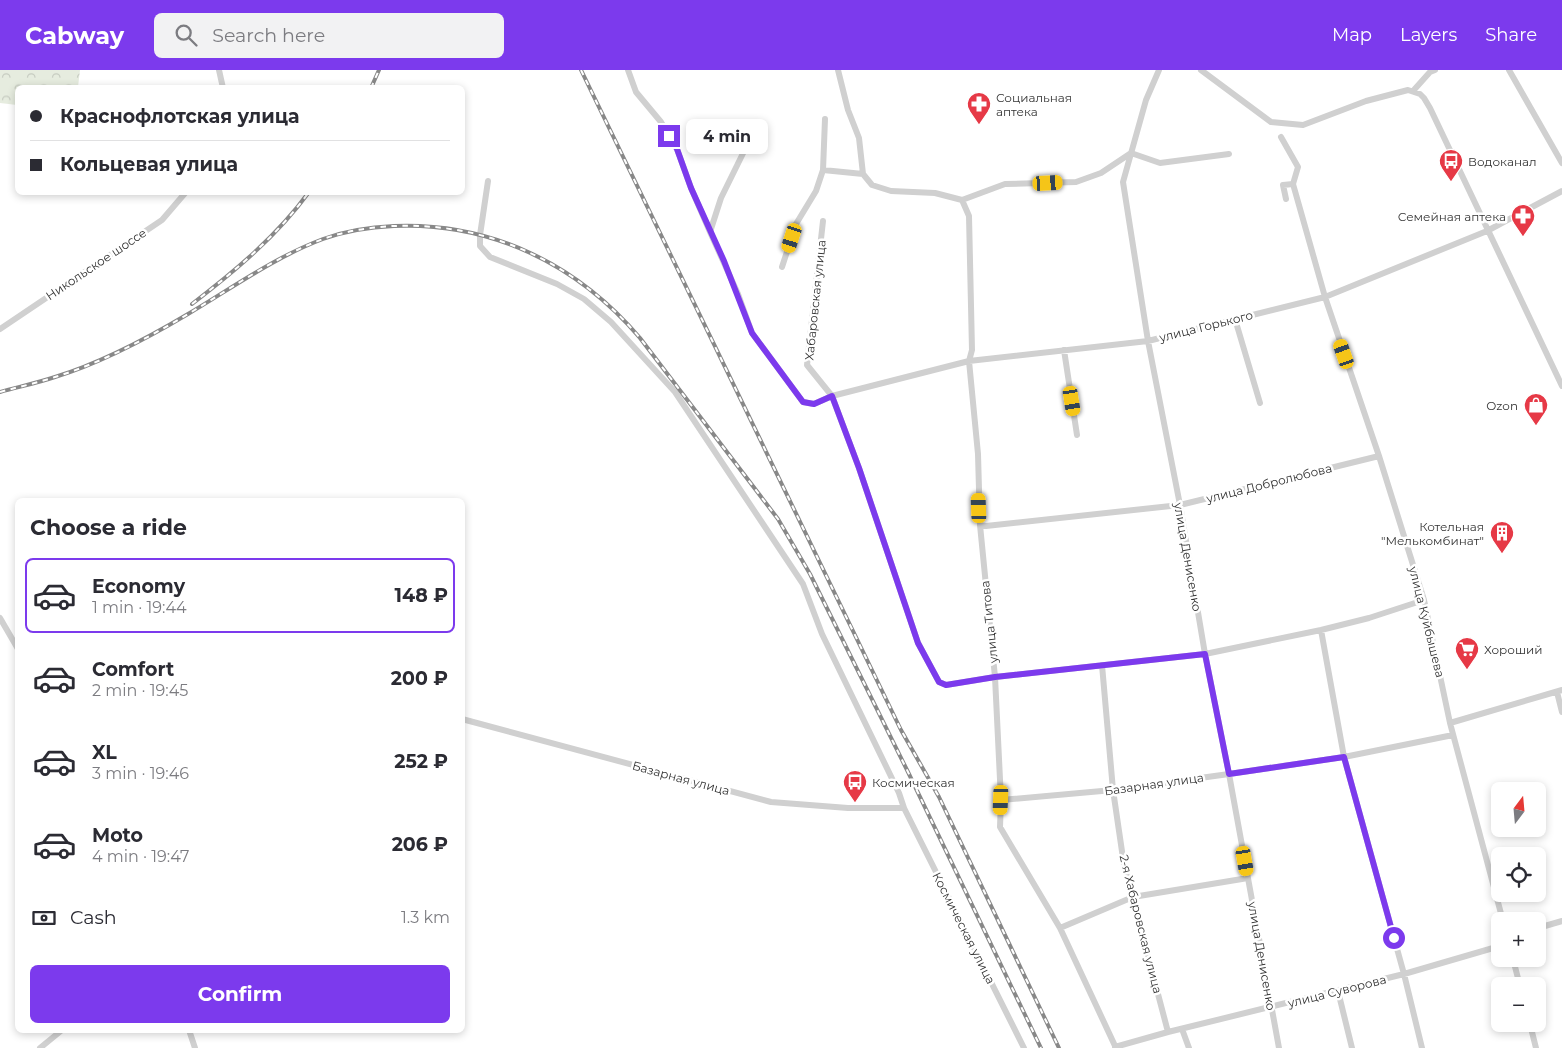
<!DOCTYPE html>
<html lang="en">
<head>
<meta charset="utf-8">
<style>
	:root { --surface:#fff; --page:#f2f2f3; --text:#2b2b33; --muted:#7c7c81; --line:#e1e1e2; --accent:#7c3aed }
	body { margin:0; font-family:Montserrat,sans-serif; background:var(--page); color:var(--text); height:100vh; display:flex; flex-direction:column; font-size:19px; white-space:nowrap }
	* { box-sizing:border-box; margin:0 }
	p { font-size:16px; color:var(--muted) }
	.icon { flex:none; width:28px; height:28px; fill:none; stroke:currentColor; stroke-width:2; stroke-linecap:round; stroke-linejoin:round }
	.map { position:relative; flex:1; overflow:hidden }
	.sheet { position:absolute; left:15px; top:428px; width:450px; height:535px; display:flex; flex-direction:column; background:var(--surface); border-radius:8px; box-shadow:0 2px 8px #0003 }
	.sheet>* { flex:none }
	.hud { position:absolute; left:15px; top:15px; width:450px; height:110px; border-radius:8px; box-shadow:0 2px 8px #0003; display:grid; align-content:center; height:110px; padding:0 15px; background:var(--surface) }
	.needle { width:32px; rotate:16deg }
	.fabs { position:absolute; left:1491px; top:712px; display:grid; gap:10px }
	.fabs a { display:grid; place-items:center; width:55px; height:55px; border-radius:8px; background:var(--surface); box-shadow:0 2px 8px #0003; font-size:25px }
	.end { position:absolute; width:22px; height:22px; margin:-11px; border:6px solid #7c3aed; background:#fff; box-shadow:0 0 0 2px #fff }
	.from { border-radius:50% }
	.bubble { position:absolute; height:35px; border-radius:8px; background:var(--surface); box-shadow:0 2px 8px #0003; font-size:16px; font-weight:700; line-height:35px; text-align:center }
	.car { position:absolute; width:15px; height:30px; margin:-15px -8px; border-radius:6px; box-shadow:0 0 4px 1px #0007; background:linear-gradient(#f5c518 24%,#345 0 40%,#f5c518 0 76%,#345 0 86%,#f5c518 0) }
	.hud b { display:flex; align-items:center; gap:18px; height:48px; font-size:19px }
	.hud b+b { border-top:1px solid var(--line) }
	.hud i { width:12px; height:12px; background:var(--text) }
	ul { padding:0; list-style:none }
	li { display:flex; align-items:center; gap:15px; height:75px; margin:0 10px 8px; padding:0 5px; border:2px solid transparent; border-radius:8px }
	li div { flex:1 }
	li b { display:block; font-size:19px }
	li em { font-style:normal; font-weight:700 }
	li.current { border-color:var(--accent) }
	li>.icon { width:45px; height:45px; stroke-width:1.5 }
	h2 { padding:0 15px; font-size:22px; line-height:60px }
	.pay { display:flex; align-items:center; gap:12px; height:55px; padding:0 15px; font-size:19px }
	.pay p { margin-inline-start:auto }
	.button { display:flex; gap:10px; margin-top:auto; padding:10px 15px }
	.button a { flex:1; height:58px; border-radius:8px; background:var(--accent); color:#fff; font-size:20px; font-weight:700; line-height:58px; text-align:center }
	header { display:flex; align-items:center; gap:30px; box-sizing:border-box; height:70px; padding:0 25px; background:var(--accent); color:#fff }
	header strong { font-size:24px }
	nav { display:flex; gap:28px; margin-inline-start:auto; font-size:18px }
	.search { width:350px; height:45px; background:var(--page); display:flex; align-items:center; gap:12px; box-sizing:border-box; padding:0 18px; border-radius:8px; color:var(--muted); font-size:19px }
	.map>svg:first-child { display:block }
</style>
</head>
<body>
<header>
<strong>Cabway</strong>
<div class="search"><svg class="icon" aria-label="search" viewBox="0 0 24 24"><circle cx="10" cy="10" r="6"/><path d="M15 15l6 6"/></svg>Search here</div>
<nav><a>Map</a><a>Layers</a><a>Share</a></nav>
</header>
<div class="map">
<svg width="1562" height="978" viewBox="0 0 1562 978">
	<defs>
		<pattern id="forest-crowns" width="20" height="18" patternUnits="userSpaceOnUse" patternTransform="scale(1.25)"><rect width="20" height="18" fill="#e6ecdf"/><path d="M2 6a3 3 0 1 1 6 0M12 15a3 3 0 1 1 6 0" fill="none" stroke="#c6cbc0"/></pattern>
	</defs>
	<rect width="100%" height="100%" fill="#fff"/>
	<!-- forest -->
	<path fill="url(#forest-crowns)" d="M0,0H80L78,17L18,18L17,35L0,33Z"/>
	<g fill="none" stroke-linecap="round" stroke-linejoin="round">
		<!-- minor -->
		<path stroke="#d0d0d0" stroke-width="6" d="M219,0L223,18
			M628,0L636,22L661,52L677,79L691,118L710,162
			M838,0L848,40L859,68L863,104L872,115L891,121L935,123L962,130L1005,114L1076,112L1101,103L1131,83L1160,93L1229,84
			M1159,0L1146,30L1123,112L1148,271L1180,435L1205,584L1229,704L1279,978
			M1201,0L1271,52L1303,55L1366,31L1408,20L1420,24L1424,28L1430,38L1562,316
			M1509,0L1562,93
			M1413,21L1430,2L1435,0
			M755,59L721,128L710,162L738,224L752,263L803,332L814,334L832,326L969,291L1148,271L1325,227L1487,161L1562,121
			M1281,67L1298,97L1293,114L1283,115L1286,129
			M823,100L863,104
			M488,111L480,165V176L490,187L557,214L584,229L611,252L675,322L803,514L822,564L899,723L904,738L1024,978
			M1293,114L1325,227L1379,386L1424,530L1450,653L1503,851
			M962,130L969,146L972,280L969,291L978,384L980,455L995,607L1001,730L1000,757L1060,858L1116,978
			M823,151L807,295L832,326L859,398L918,573L939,612L946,615L995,607L1205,584L1321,560L1369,548L1424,530
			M782,197L796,154L816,121L823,100L825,49
			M1235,249L1260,333
			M0,259L162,150L186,122
			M1064,280L1077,365
			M980,455L986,456L1180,435L1379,386
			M0,548L18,579
			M1321,560L1344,687L1404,904L1422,978
			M1102,595L1113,720L1124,795L1168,962
			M1557,622L1562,642
			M462,649L771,732L848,738H904
			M1450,653L1562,620
			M1001,730L1113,720L1229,704L1344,687L1453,665
			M1060,858L1133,827L1248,808
			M1538,858L1562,851
			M1513,889L1520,916
			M1338,921L1352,978
			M1530,954L1536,978
			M1182,959L1189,978
			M189,960L195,978
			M1115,977L1168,962L1404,904L1500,876
			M40,978L62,960"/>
		<!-- rail casing -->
		<g stroke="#888" stroke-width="4">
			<path id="rail" d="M581,0L901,660L939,727L1059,978
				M371,18L379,0
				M192,234C235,201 277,166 309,122
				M0,322C18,317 37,313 55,307C101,293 146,269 188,244C232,218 275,187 323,169C345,161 371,157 394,156C491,152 577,194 640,268L778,449L810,504L908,702L1041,978"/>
		</g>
		<!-- rail -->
		<use href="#rail" stroke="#fff" stroke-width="2" stroke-dasharray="5.5" stroke-linecap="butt"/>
	</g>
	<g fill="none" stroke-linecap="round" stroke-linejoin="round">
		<!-- route -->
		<path stroke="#7c3aed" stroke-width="6" d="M669,66L677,79L691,118L724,191L752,263L803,332L814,334L832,326L859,398L918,573L939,612L946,615L995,607L1205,584L1229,704L1344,687L1394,868"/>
	</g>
	<!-- icons -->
	<defs>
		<g id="pharmacy-pin" transform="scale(1.25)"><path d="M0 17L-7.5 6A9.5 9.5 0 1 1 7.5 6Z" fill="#e63946" stroke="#fff"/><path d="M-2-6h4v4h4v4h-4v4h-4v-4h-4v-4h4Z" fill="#fff"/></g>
		<g id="bus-pin" transform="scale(1.25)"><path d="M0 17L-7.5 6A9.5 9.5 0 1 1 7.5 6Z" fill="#e63946" stroke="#fff"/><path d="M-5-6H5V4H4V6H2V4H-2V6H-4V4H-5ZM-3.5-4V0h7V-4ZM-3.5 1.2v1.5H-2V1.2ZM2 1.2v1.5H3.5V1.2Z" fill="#fff"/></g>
		<g id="shop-pin" transform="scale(1.25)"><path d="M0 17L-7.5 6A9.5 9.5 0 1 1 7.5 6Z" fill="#e63946" stroke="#fff"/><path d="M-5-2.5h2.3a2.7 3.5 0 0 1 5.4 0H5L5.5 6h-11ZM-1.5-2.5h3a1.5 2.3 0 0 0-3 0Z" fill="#fff"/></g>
		<g id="building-pin" transform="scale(1.25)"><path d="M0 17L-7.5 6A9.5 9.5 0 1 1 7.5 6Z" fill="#e63946" stroke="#fff"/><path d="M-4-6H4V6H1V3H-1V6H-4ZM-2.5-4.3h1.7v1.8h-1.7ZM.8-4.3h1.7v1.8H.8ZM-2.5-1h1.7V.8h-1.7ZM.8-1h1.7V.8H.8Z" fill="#fff"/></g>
		<g id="supermarket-pin" transform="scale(1.25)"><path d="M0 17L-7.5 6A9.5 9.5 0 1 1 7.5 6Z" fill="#e63946" stroke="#fff"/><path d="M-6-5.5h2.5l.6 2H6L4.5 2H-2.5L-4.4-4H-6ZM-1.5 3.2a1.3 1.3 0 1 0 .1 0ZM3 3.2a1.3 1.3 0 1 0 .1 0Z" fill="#fff"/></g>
	</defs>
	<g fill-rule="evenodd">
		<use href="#pharmacy-pin" x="979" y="34"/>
		<use href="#bus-pin" x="1451" y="91"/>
		<use href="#pharmacy-pin" x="1523" y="146"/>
		<use href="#shop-pin" x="1536" y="335"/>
		<use href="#building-pin" x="1502" y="463"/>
		<use href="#supermarket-pin" x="1467" y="579"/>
		<use href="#bus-pin" x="855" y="712"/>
	</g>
	<g text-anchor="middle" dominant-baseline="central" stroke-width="5" stroke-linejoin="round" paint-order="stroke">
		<!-- poi labels -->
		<g font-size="12" fill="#333" stroke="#fff" text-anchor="start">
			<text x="996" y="27">Социальная<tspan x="996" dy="14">аптека</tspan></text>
			<text x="1468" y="91">Водоканал</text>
			<text x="1506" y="146" text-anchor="end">Семейная аптека</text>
			<text x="1518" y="335" text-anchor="end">Ozon</text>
			<text x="1484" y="456" text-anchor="end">Котельная<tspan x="1484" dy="14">"Мелькомбинат"</tspan></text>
			<text x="1484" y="579">Хороший</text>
			<text x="872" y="712">Космическая</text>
		</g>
		<!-- street labels -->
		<g font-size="12" fill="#333" stroke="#fff">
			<text transform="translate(96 194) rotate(-34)">Никольское шоссе</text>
			<text transform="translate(815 230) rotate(-84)">Хабаровская улица</text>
			<text transform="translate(1206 256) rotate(-14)">улица Горького</text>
			<text transform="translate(1269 413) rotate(-14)">улица Добролюбова</text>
			<text transform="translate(1188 487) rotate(80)">улица Денисенко</text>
			<text transform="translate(989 552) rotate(-96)">улица Титова</text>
			<text transform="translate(1427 552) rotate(76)">улица Куйбышева</text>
			<text transform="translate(681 708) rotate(15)">Базарная улица</text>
			<text transform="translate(1154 714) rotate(-8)">Базарная улица</text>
			<text transform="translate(1141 854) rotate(76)">2-я Хабаровская улица</text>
			<text transform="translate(964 858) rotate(63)">Космическая улица</text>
			<text transform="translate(1262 886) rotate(80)">улица Денисенко</text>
			<text transform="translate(1337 921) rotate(-14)">улица Суворова</text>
		</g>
	</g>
</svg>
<div class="fabs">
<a><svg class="needle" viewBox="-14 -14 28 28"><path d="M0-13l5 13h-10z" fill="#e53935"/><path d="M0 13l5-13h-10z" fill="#7c7c81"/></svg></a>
<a><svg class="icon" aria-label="locate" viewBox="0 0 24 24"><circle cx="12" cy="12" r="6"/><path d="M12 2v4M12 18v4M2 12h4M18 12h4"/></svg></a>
<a>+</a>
<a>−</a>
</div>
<i class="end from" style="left:1394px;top:868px"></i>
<i class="end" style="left:669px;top:66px"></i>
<div class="bubble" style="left:686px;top:49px;width:82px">4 min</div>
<i class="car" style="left:1048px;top:113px;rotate:87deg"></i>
<i class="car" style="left:792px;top:168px;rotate:198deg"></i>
<i class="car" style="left:1344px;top:284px;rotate:341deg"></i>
<i class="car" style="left:1072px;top:331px;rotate:171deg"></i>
<i class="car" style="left:979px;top:438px;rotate:358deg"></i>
<i class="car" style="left:1001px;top:730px;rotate:182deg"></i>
<i class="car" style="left:1245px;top:791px;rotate:170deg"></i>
<div class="hud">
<b><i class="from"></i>Краснофлотская улица</b>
<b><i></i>Кольцевая улица</b>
</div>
<section class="sheet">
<h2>Choose a ride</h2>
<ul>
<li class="current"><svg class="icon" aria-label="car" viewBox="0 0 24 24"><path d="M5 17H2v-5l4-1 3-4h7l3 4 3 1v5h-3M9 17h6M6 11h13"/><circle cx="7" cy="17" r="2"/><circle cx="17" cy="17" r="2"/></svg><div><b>Economy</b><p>1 min · 19:44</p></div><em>148 ₽</em></li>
<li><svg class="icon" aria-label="car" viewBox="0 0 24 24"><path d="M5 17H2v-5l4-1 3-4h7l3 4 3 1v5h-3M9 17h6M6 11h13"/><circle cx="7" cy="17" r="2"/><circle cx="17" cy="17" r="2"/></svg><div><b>Comfort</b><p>2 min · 19:45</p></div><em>200 ₽</em></li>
<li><svg class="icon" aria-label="car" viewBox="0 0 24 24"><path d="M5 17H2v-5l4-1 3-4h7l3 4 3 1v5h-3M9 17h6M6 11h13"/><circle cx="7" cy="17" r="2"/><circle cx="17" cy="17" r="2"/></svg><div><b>XL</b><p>3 min · 19:46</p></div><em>252 ₽</em></li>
<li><svg class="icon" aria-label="car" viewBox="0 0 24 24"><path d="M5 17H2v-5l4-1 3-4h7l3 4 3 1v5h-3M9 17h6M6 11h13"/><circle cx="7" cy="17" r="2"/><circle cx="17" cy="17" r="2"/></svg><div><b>Moto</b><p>4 min · 19:47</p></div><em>206 ₽</em></li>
</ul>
<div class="pay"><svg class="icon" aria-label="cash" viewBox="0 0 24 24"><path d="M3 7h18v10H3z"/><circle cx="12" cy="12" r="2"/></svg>Cash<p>1.3 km</p></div>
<div class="button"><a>Confirm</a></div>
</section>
</div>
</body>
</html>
